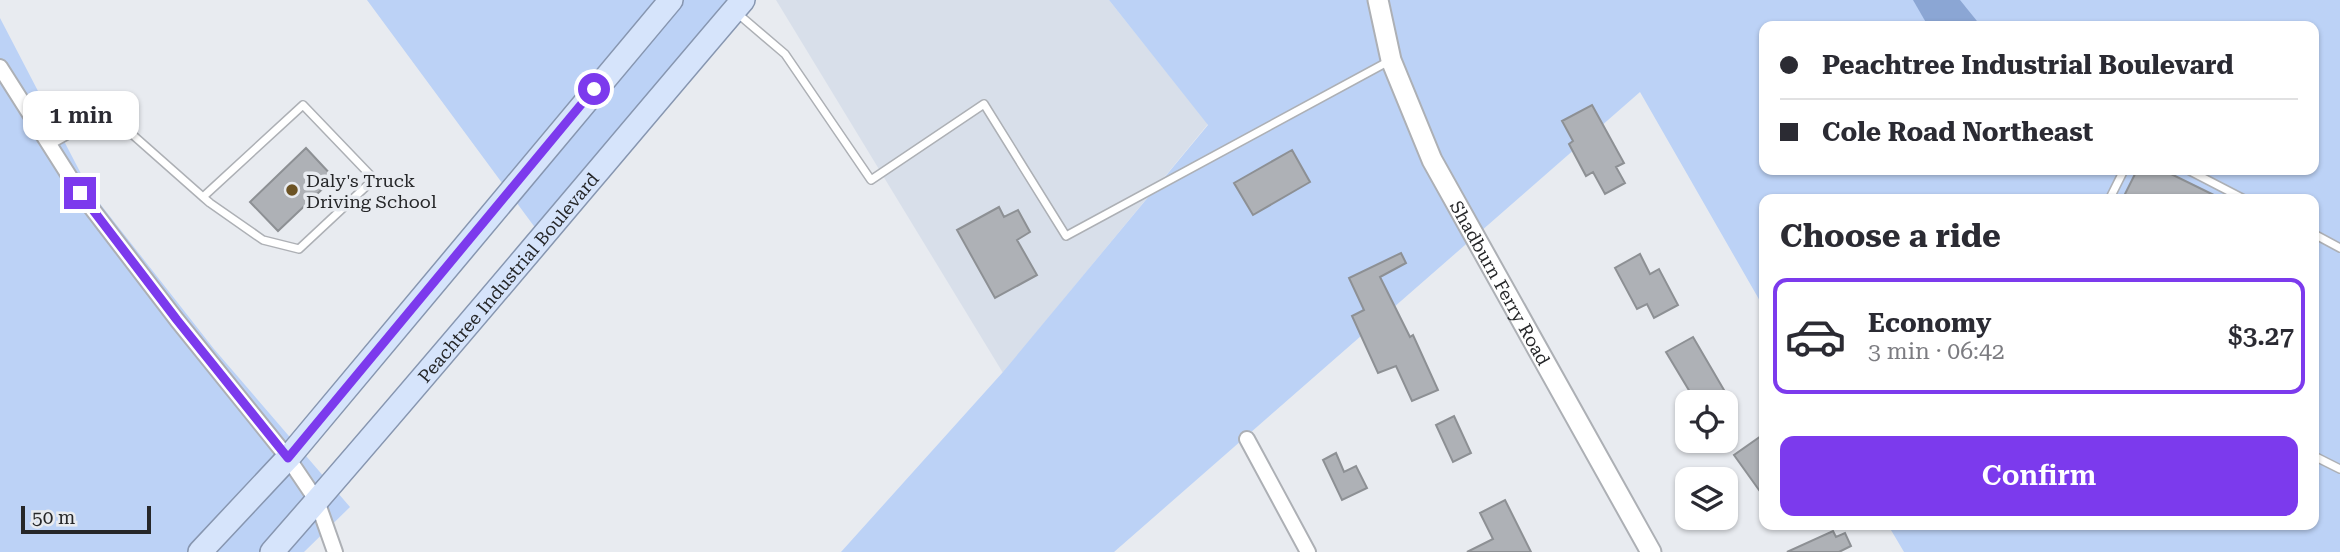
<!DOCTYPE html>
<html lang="en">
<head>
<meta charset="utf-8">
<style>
	:root { --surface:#fff; --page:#f7f7f7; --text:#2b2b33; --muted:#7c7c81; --line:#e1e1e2; --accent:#7c3aed }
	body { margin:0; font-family:"Roboto Serif",serif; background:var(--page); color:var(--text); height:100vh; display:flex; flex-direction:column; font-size:26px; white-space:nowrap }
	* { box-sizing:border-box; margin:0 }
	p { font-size:23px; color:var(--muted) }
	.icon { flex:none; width:38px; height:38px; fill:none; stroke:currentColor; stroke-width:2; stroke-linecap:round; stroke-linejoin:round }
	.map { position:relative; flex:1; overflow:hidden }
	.sheet { position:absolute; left:1759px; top:194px; width:560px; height:336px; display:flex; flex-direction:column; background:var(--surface); border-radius:14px; box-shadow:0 2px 5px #0004 }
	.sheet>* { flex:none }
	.guide { position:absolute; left:1759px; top:21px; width:560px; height:154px; border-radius:14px; box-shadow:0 2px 5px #0004; display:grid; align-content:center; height:154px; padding:0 21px; background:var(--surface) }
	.fabs { position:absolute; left:1675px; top:390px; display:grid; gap:14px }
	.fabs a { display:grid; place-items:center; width:63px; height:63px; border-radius:14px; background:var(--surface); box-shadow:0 2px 5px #0004; font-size:35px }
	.scale { position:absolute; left:21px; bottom:18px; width:130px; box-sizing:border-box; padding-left:7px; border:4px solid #262729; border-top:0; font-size:19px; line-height:24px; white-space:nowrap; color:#262729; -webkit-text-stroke:5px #e8ebf0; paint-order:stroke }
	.end { position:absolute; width:32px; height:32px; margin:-16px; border:9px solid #7c3aed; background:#fff; box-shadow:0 0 0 4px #fff }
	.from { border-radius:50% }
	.bubble { position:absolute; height:49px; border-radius:14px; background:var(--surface); box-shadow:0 2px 5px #0004; font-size:23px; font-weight:600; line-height:49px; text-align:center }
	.guide b { display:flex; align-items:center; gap:24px; height:66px; font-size:26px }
	.guide b+b { border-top:2px solid var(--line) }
	.guide i { width:18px; height:18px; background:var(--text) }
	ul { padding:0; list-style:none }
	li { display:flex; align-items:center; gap:21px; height:116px; margin:0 14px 10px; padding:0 7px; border:4px solid transparent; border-radius:14px }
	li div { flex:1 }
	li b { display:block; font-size:26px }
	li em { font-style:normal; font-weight:600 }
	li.on { border-color:var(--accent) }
	li>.icon { width:63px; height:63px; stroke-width:1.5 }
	h2 { padding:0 21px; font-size:32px; line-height:84px }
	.primary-button { display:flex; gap:14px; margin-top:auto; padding:14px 21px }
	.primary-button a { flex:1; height:80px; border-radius:14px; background:var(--accent); color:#fff; font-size:28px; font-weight:600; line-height:80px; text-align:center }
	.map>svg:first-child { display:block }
</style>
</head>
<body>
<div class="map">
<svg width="2340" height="552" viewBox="0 0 2340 552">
	<rect width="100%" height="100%" fill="#e8ebf0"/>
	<!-- built -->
	<path fill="#d8dfea" d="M776,0H1109L1208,124L1003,373Z"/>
	<!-- green -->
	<path fill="#bcd2f6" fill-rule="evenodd" d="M367,0H741L542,237Z
		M1109,0H2340V552H1904L1888,525H2314V200H1764V308L1640,92L1114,552H841L1003,372L1208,125ZM1764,26H2314V170H1764Z
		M0,18L90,191L214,349L350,507L304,552H0Z"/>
	<!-- water -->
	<path fill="#8ba6d4" d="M1913,0H1960L1981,26H1928Z"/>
	<!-- building -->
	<path fill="#aeb1b6" stroke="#8d9094" stroke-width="2" d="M1592,105L1624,163L1616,167L1625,183L1605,194L1593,172L1586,176L1569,144L1573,141L1562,121Z
		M306,148L334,178L278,231L250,202Z
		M1292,150L1310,182L1253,215L1234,183Z
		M2137,170H2163L2224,200H2122Z
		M999,207L1004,217L1018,210L1030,232L1017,240L1037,275L995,298L957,230Z
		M1401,253L1406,263L1380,277L1410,337L1413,335L1438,390L1412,401L1396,366L1378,373L1352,316L1364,310L1349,278Z
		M1640,254L1650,274L1659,269L1678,305L1654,318L1647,304L1637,309L1615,268Z
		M1693,337L1731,402H1696L1666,352Z
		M1454,416L1471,453L1453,462L1436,425Z
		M1764,434V497L1734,455Z
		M1336,453L1344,472L1356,466L1367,488L1342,500L1323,460Z
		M1505,500L1531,552H1467L1493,539L1480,513Z
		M1833,531L1836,537L1845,533L1851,546L1839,552H1787Z"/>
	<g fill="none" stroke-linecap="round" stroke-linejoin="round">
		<!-- lane casing -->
		<g stroke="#adb0b5" stroke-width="10">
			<path id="lane" d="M737,13L785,54L871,180L984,104L1066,236L1391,60
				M50,145L108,113L203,197L210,203L263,240L299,249L374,179L303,105L203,197
				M2188,170L2246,200
				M2109,200L2124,170
				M2314,234L2340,248
				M2314,456L2340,469"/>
		</g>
		<!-- street casing -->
		<g stroke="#adb0b5" stroke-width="18">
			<path id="street" d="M0,67L80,193L177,320L288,458L317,501L335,552
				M1247,439L1308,552"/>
		</g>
		<!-- secondary casing -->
		<g stroke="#adb0b5" stroke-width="23">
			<g id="secondary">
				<path id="s1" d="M1378,0L1391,60L1432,160L1651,552"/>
			</g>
		</g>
		<!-- primary casing -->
		<g stroke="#8796b0" stroke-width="26">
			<g id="primary">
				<path d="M200,552L288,458L671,0"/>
				<path id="s2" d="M272,552C432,370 586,184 743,0"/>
			</g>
		</g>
		<!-- lane -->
		<use href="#lane" stroke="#fff" stroke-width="7"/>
		<!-- street -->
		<use href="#street" stroke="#fff" stroke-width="14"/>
		<!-- secondary -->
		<use href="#secondary" stroke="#fff" stroke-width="19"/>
		<!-- primary -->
		<use href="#primary" stroke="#d6e4fb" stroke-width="23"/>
	</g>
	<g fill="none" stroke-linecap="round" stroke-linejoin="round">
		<!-- route -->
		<path stroke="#7c3aed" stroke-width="9" d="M80,193L177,320L288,458L594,89"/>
	</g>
	<!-- markers -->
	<circle fill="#6c5324" stroke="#e8ebf0" stroke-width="2.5" cx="292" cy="190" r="7"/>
	<g text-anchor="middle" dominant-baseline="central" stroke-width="7" stroke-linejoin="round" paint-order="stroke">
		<!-- poi labels -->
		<g font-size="18" fill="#262729" stroke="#e8ebf0" text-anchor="start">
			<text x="306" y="180">Daly's Truck<tspan x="306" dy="21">Driving School</tspan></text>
		</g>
		<!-- street labels -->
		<g font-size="18" fill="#262729" stroke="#e8ebf0">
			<text stroke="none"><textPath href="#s2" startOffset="362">Peachtree Industrial Boulevard</textPath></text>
			<text stroke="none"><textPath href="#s1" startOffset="310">Shadburn Ferry Road</textPath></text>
		</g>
	</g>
</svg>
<div class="fabs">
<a><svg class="icon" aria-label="locate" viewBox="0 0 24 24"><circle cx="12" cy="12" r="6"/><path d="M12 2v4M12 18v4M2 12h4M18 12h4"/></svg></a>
<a><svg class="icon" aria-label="layers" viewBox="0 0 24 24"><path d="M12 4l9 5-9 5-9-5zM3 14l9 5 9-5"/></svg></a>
</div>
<div class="scale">50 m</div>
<i class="end from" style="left:594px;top:89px"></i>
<i class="end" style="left:80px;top:193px"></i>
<div class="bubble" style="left:23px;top:91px;width:116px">1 min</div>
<div class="guide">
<b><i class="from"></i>Peachtree Industrial Boulevard</b>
<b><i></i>Cole Road Northeast</b>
</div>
<section class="sheet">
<h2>Choose a ride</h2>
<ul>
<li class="on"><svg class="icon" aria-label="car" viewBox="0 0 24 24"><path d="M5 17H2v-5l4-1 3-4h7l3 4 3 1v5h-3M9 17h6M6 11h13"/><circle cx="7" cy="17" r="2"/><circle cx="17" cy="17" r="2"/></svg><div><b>Economy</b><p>3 min · 06:42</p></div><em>$3.27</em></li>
</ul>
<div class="primary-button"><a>Confirm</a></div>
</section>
</div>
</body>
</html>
